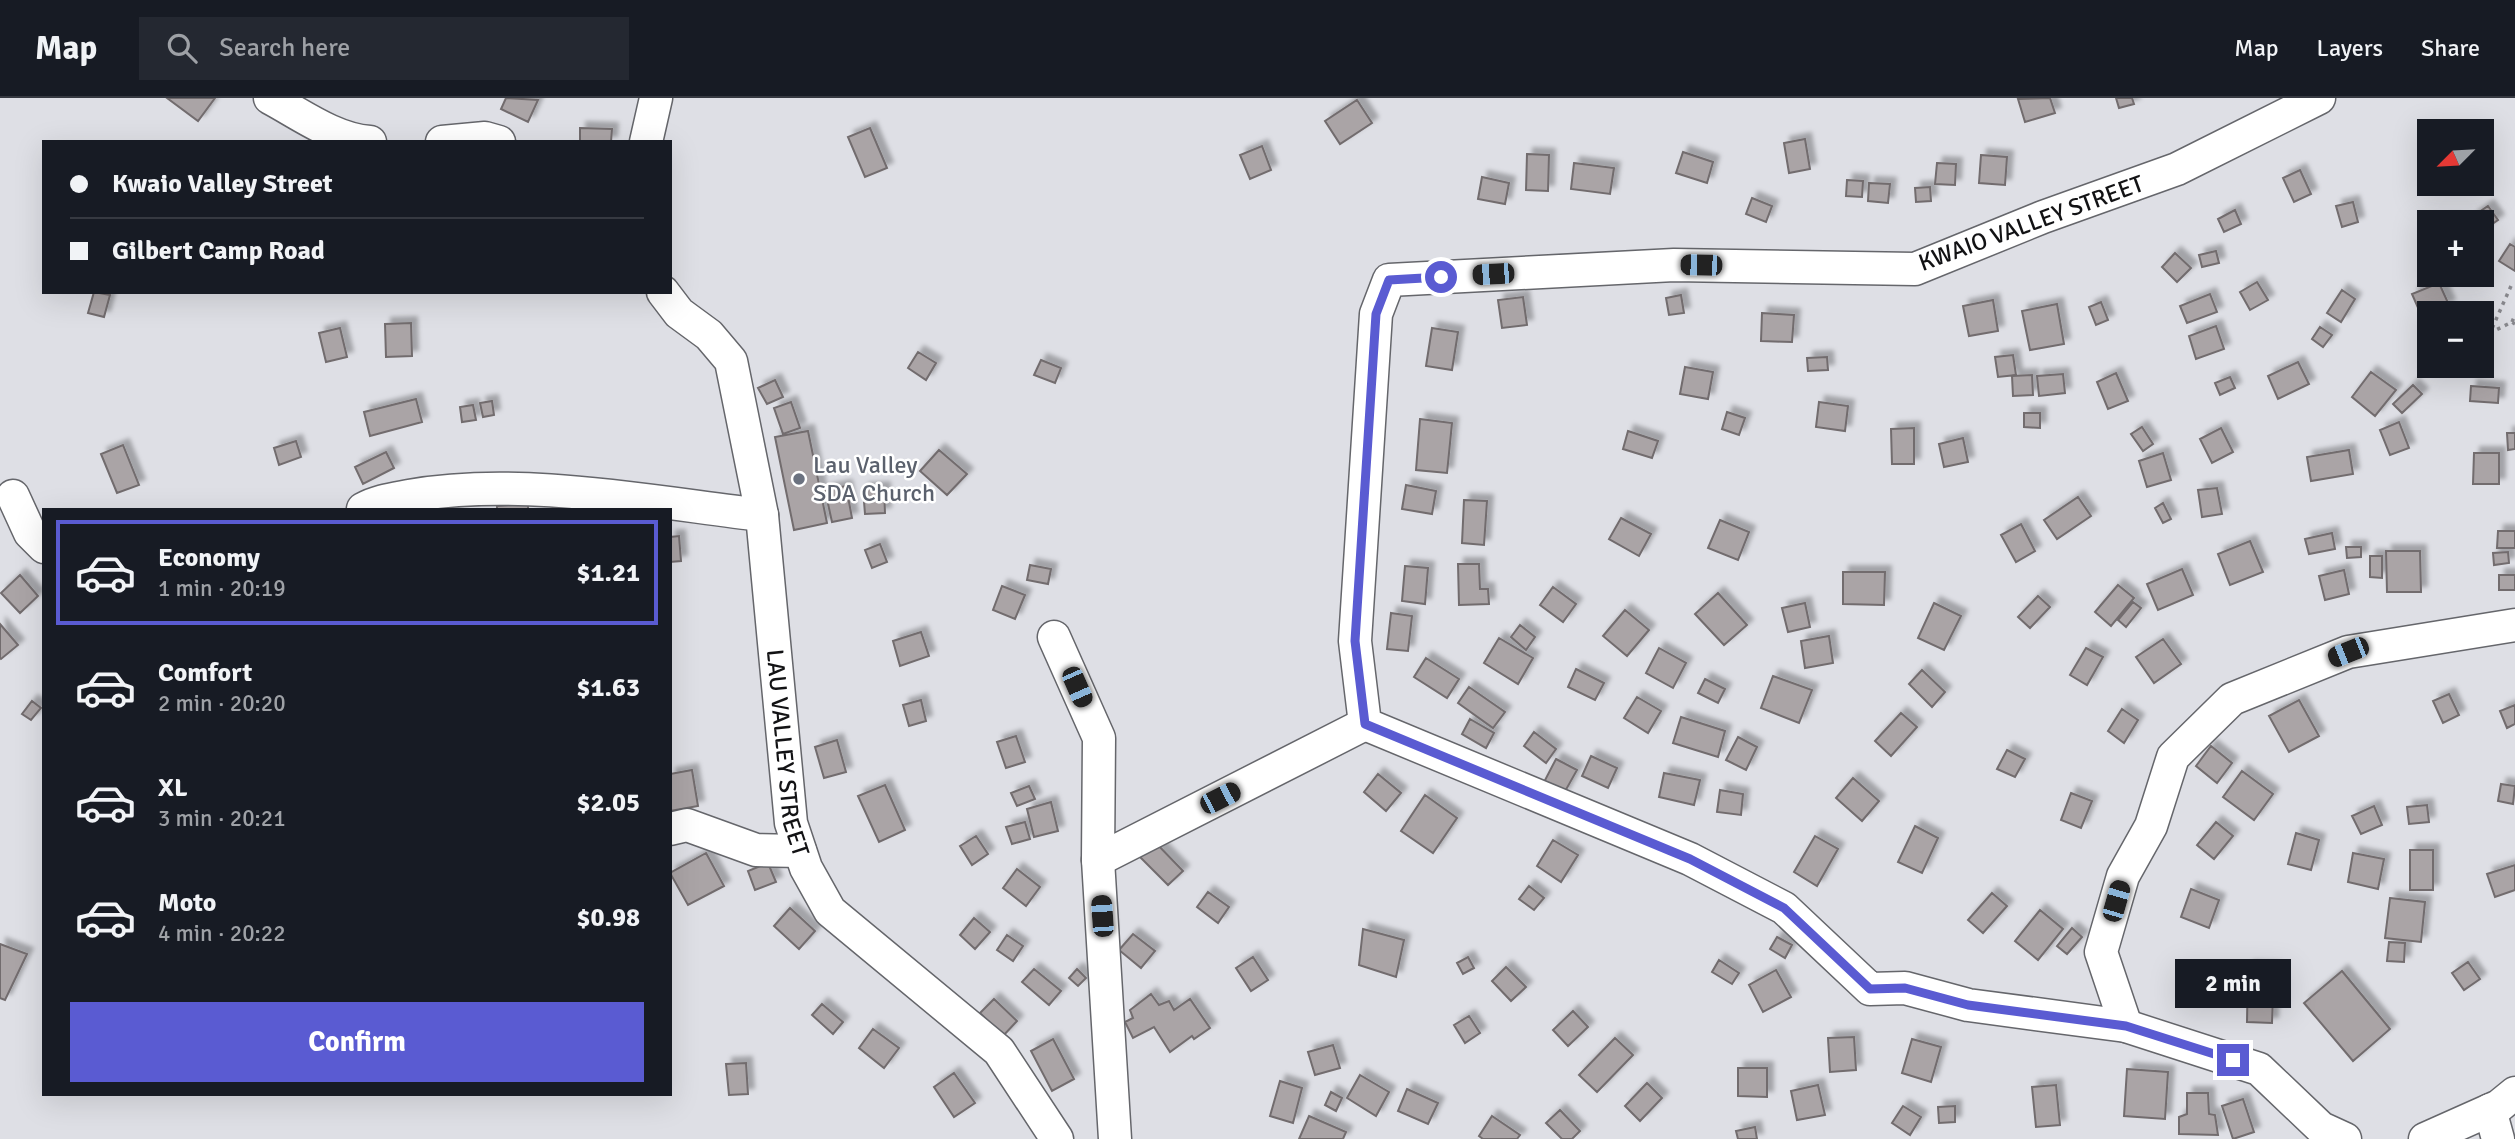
<!DOCTYPE html>
<html lang="en">
<head>
<meta charset="utf-8">
<style>
	:root { --surface:#171b24; --page:#242831; --text:#f1f3f6; --muted:#9ea1a6; --line:#363941; --accent:#5a5bd2 }
	body { margin:0; font-family:Signika,sans-serif; background:var(--page); color:var(--text); height:100vh; display:flex; flex-direction:column; font-size:26px; white-space:nowrap }
	* { box-sizing:border-box; margin:0 }
	p { font-size:23px; color:var(--muted) }
	.icon { flex:none; width:38px; height:38px; fill:none; stroke:currentColor; stroke-width:2; stroke-linecap:round; stroke-linejoin:round }
	.map { position:relative; flex:1; overflow:hidden }
	.sheet { position:absolute; left:42px; top:410px; width:630px; height:588px; display:flex; flex-direction:column; background:var(--surface); border-radius:0px; box-shadow:0 7px 28px #0002 }
	.sheet>* { flex:none }
	.guide { position:absolute; left:42px; top:42px; width:630px; height:154px; border-radius:0px; box-shadow:0 7px 28px #0002; display:grid; align-content:center; height:154px; padding:0 28px; background:var(--surface) }
	.needle { width:46px; rotate:246deg }
	.tools { position:absolute; left:2417px; top:21px; display:grid; gap:14px }
	.tools a { display:grid; place-items:center; width:77px; height:77px; border-radius:0px; background:var(--surface); box-shadow:0 7px 28px #0002; font-size:35px }
	.end { position:absolute; width:32px; height:32px; margin:-16px; border:9px solid #5a5bd2; background:#fff; box-shadow:0 0 0 4px #fff }
	.from { border-radius:50% }
	.bubble { position:absolute; height:49px; border-radius:0px; background:var(--surface); box-shadow:0 7px 28px #0002; font-size:23px; font-weight:700; line-height:49px; text-align:center }
	.car { position:absolute; width:21px; height:42px; margin:-21px -10px; border-radius:9px; box-shadow:0 0 5px 2px #0007; background:linear-gradient(#222 24%,#8ab4d8 0 40%,#222 0 76%,#8ab4d8 0 86%,#222 0) }
	.guide b { display:flex; align-items:center; gap:24px; height:66px; font-size:26px }
	.guide b+b { border-top:2px solid var(--line) }
	.guide i { width:18px; height:18px; background:var(--text) }
	ul { padding:12px 0 0; list-style:none }
	li { display:flex; align-items:center; gap:21px; height:105px; margin:0 14px 10px; padding:0 14px; border:4px solid transparent; border-radius:0px }
	li div { flex:1 }
	li b { display:block; font-size:26px }
	li em { font-style:normal; font-weight:700 }
	li.current { border-color:var(--accent) }
	li>.icon { width:63px; height:63px; stroke-width:1.5 }
	.action { display:flex; gap:14px; margin-top:auto; padding:14px 28px }
	.action a { flex:1; height:80px; border-radius:0px; background:var(--accent); color:#fff; font-size:28px; font-weight:700; line-height:80px; text-align:center }
	header { display:flex; align-items:center; gap:42px; box-sizing:border-box; height:98px; padding:0 35px; background:var(--surface); border-bottom:2px solid var(--line) }
	header strong { font-size:33px }
	nav { display:flex; gap:38px; margin-inline-start:auto; font-size:24px }
	.search { width:490px; height:63px; background:var(--page); display:flex; align-items:center; gap:18px; box-sizing:border-box; padding:0 24px; border-radius:0px; color:var(--muted); font-size:26px }
	.map>svg:first-child { display:block }
</style>
</head>
<body>
<header>
<strong>Map</strong>
<div class="search"><svg class="icon" aria-label="search" viewBox="0 0 24 24"><circle cx="10" cy="10" r="6"/><path d="M15 15l6 6"/></svg>Search here</div>
<nav><a>Map</a><a>Layers</a><a>Share</a></nav>
</header>
<div class="map">
<svg width="2515" height="1041" viewBox="0 0 2515 1041">
	<defs>
		<filter id="shadow"><feDropShadow dx="6" dy="-6" stdDeviation="2" flood-color="#0004"/></filter>
	</defs>
	<rect width="100%" height="100%" fill="#dedfe5"/>
	<!-- building -->
	<path fill="#aaa4a6" stroke="#726c6e" stroke-width="2" filter="url(#shadow)" d="M167,0H215L198,23Z
		M506,0L538,2L528,24L501,11Z
		M2050,0L2055,15L2025,24L2018,1Z
		M2116,0H2132L2134,6L2119,10Z
		M1357,2L1372,25L1340,46L1325,23Z
		M580,30L612,31L611,44H580Z
		M870,30L887,70L865,79L848,39Z
		M1805,41L1810,71L1789,75L1784,45Z
		M1262,48L1271,72L1250,81L1240,57Z
		M1683,54L1713,64L1707,85L1676,75Z
		M1527,56L1549,57L1548,93L1526,92Z
		M1981,57L2007,59L2005,87L1979,85Z
		M1574,65L1614,70L1610,96L1571,91Z
		M1937,65L1956,66L1955,87L1935,86Z
		M2300,72L2311,96L2294,104L2283,80Z
		M1482,79L1509,85L1505,106L1478,101Z
		M1847,82L1863,83L1862,99L1846,98Z
		M1869,85L1890,86L1888,105L1868,103Z
		M1930,89L1931,103L1916,104L1915,90Z
		M1752,100L1772,108L1766,124L1746,116Z
		M2353,104L2358,124L2342,129L2336,108Z
		M2488,108L2498,122L2482,133V124H2476L2472,119Z
		M2235,112L2241,126L2224,134L2218,121Z
		M2510,146L2515,149V173L2499,163Z
		M2216,153L2219,165L2202,169L2199,157Z
		M2175,155L2191,170L2177,184L2162,169Z
		M2257,184L2268,202L2250,212L2240,194Z
		M2439,185L2449,207L2422,219L2412,196Z
		M2342,192L2355,201L2341,224L2327,215Z
		M94,194L110,197L104,219L88,215Z
		M2210,196L2217,214L2187,225L2180,208Z
		M1681,197L1684,215L1669,217L1666,200Z
		M1523,199L1527,227L1502,230L1498,202Z
		M1993,202L1998,233L1969,238L1963,208Z
		M2101,204L2108,222L2096,227L2089,209Z
		M2057,206L2064,246L2030,252L2022,213Z
		M1762,215L1794,217L1792,244L1761,243Z
		M411,225L412,258L386,259L385,226Z
		M2216,228L2224,251L2196,261L2189,238Z
		M2320,229L2332,237L2323,249L2312,241Z
		M340,230L347,259L326,264L319,235Z
		M1432,230L1458,234L1452,272L1426,268Z
		M918,254L936,265L926,282L908,270Z
		M2013,257L2016,277L1998,279L1995,259Z
		M1827,259L1828,272L1808,273L1807,260Z
		M1041,262L1061,270L1055,285L1034,277Z
		M2298,264L2309,286L2278,301L2268,278Z
		M1685,269L1713,274L1708,301L1680,296Z
		M2371,274L2396,292L2375,318L2352,299Z
		M2116,275L2128,303L2108,311L2097,284Z
		M2063,276L2065,295L2039,298L2037,278Z
		M2032,277L2033,297L2013,298L2012,278Z
		M2230,279L2235,290L2220,297L2215,285Z
		M775,282L783,299L767,306L758,290Z
		M2413,287L2422,296L2402,315L2393,306Z
		M2471,288L2499,290L2498,305L2470,303Z
		M416,301L422,324L370,338L364,314Z
		M492,303L494,317L483,319L480,305Z
		M791,304L800,330L783,336L774,310Z
		M1819,304L1848,308L1845,333L1816,329Z
		M473,307L476,322L462,324L460,309Z
		M1727,314L1745,320L1739,337L1722,331Z
		M2024,315H2040V330L2024,329Z
		M1420,321L1452,325L1447,375L1416,372Z
		M2399,324L2409,350L2390,357L2380,332Z
		M2142,329L2153,346L2143,353L2131,336Z
		M1914,330V366H1892L1891,331Z
		M2221,330L2233,354L2212,365L2200,341Z
		M808,333L827,425L794,432L775,339Z
		M1628,333L1658,343L1652,360L1623,351Z
		M2507,335H2515V351L2508,352Z
		M1963,340L1968,364L1944,369L1939,346Z
		M296,343L301,359L279,367L274,350Z
		M123,347L139,387L117,395L101,356Z
		M939,352L967,376L947,397L920,373Z
		M2349,352L2353,376L2311,383L2307,359Z
		M386,354L394,370L363,386L355,369Z
		M2163,355L2171,382L2147,389L2139,363Z
		M2474,355H2499V386H2473Z
		M1406,387L1436,393L1432,416L1402,411Z
		M846,388L852,420L832,424L825,392Z
		M884,390L885,415L865,416L863,391Z
		M2217,390L2222,416L2202,419L2198,392Z
		M2078,399L2091,418L2057,441L2044,422Z
		M1464,402L1487,403L1484,447L1462,445Z
		M2163,405L2171,421L2163,425L2155,410Z
		M528,406V411H497V408Z
		M1621,420L1651,436L1639,458L1609,441Z
		M1720,422L1749,434L1738,462L1708,450Z
		M2021,426L2035,453L2016,464L2001,437Z
		M2498,433H2515V450H2497Z
		M2332,435L2335,451L2309,456L2305,441Z
		M679,438L681,463L670,464V439Z
		M2250,443L2263,474L2230,487L2218,456Z
		M880,446L887,464L872,470L865,452Z
		M2346,449H2361V459L2347,460Z
		M2386,453H2420L2421,494H2387Z
		M2508,454L2509,465L2494,467L2493,455Z
		M2370,458H2382V480L2370,479Z
		M1458,466H1479L1480,491H1488L1489,506L1459,507Z
		M1030,467L1051,471L1048,486L1027,482Z
		M1405,468L1428,470L1425,506L1402,503Z
		M2182,471L2193,497L2158,512L2147,486Z
		M2344,472L2349,496L2325,502L2319,478Z
		M1843,474H1885L1884,507L1843,506Z
		M20,477L38,498L20,515L1,495Z
		M2499,477H2515V492H2499Z
		M2118,487L2134,500L2111,528L2095,514Z
		M1002,488L1025,497L1015,521L993,512Z
		M1553,489L1576,506L1563,524L1540,507Z
		M1718,495L1747,527L1724,547L1695,516Z
		M2038,498L2050,509L2030,530L2018,519Z
		M2133,504L2141,510L2126,529L2118,522Z
		M1805,505L1810,529L1788,534L1782,510Z
		M1934,505L1961,518L1944,552L1918,540Z
		M1625,512L1649,532L1627,558L1603,538Z
		M1391,515L1412,518L1408,553L1387,551Z
		M0,526L18,547L1,561L0,560Z
		M1520,527L1535,539L1526,552L1511,539Z
		M921,534L929,558L900,568L893,543Z
		M1829,538L1833,565L1805,570L1801,543Z
		M1499,540L1533,560L1518,586L1484,565Z
		M2163,541L2181,566L2154,585L2136,559Z
		M1659,550L1686,565L1673,590L1646,575Z
		M2086,550L2103,559L2087,587L2070,577Z
		M1426,560L1459,581L1447,600L1414,579Z
		M1576,571L1604,585L1595,602L1568,589Z
		M1922,572L1945,594L1932,609L1909,586Z
		M1773,578L1812,592L1799,625L1761,610Z
		M1705,581L1725,591L1718,605L1698,595Z
		M1469,589L1505,614L1493,630L1458,605Z
		M2449,596L2459,617L2443,625L2433,603Z
		M1637,599L1661,613L1648,635L1624,620Z
		M921,602L926,623L909,628L903,607Z
		M2299,602L2319,638L2289,654L2269,618Z
		M32,603L41,610L31,622L22,616Z
		M2515,607V626L2507,630L2500,613Z
		M2122,611L2138,622L2124,645L2108,633Z
		M1901,615L1917,629L1891,658L1875,643Z
		M1681,619L1725,633L1718,659L1673,645Z
		M1470,621L1494,635L1486,650L1462,636Z
		M1534,634L1556,651L1546,665L1524,648Z
		M1016,638L1025,664L1006,670L997,644Z
		M1738,639L1757,649L1746,672L1726,662Z
		M837,642L846,674L824,680L815,649Z
		M2211,648L2232,665L2217,685L2196,668Z
		M2007,652L2025,661L2015,679L1997,671Z
		M1591,658L1617,670L1608,690L1582,678Z
		M1556,661L1577,672L1563,697L1543,686Z
		M692,672L698,708L670,713V676Z
		M2242,673L2273,696L2254,722L2223,699Z
		M1664,675L1700,682L1694,707L1659,699Z
		M1378,676L1401,695L1386,713L1364,694Z
		M1853,680L1879,703L1862,723L1836,700Z
		M2501,686L2515,688L2513,706L2498,703Z
		M885,687L905,732L879,744L858,698Z
		M1029,688L1035,701L1017,708L1011,695Z
		M1720,692L1743,696L1741,717L1717,714Z
		M2071,695L2092,703L2081,730L2061,722Z
		M1425,697L1457,720L1433,755L1401,733Z
		M1051,704L1058,733L1034,739L1027,711Z
		M2427,707L2429,724L2409,726L2407,709Z
		M2374,708L2382,727L2361,736L2352,718Z
		M1025,724L1030,741L1012,746L1006,729Z
		M2216,724L2233,738L2214,761L2197,747Z
		M1915,728L1938,740L1922,775L1898,764Z
		M2296,735L2319,742L2311,772L2288,766Z
		M976,738L988,756L972,767L960,748Z
		M1815,738L1838,751L1817,788L1794,774Z
		M1553,742L1578,757L1561,784L1537,768Z
		M1155,744L1183,773L1168,787L1140,759Z
		M2410,752H2433V792H2410Z
		M706,755L724,788L688,807L670,775Z
		M2353,755L2384,761L2378,791L2348,784Z
		M768,765L776,784L755,792L748,773Z
		M2515,767V792L2495,799L2487,776Z
		M1017,771L1040,789L1026,808L1003,790Z
		M1529,788L1544,800L1534,812L1519,801Z
		M2191,791L2219,802L2209,830L2181,819Z
		M1208,794L1229,809L1218,825L1197,809Z
		M1992,795L2007,808L1983,835L1968,822Z
		M2390,800L2425,804L2421,844L2385,840Z
		M790,810L815,833L799,851L774,828Z
		M2040,812L2063,831L2038,862L2015,843Z
		M974,820L990,834L975,851L960,837Z
		M2072,830L2082,839L2067,856L2057,848Z
		M1363,831L1404,842L1396,879L1359,867Z
		M1133,836L1155,853L1141,870L1119,852Z
		M1007,837L1023,848L1013,863L997,852Z
		M1777,839L1792,847L1785,860L1770,851Z
		M2389,844L2405,845L2404,864L2387,863Z
		M0,846L27,856L5,902L0,900Z
		M1253,859L1268,882L1251,893L1236,870Z
		M1468,859L1474,870L1463,876L1457,865Z
		M1719,862L1739,875L1732,886L1712,874Z
		M2468,864L2480,881L2464,892L2452,875Z
		M1506,869L1526,889L1511,903L1492,883Z
		M2248,869L2274,870L2272,925L2247,924Z
		M1034,871L1061,893L1049,907L1022,884Z
		M1077,871L1086,880L1078,888L1069,880Z
		M1776,872L1791,899L1763,914L1749,887Z
		M2342,873L2390,931L2353,963L2304,905Z
		M1151,896L1159,907L1169,903L1174,912L1190,901L1210,930L1194,941L1192,938L1170,954L1154,929L1133,940L1125,924L1133,920L1130,912Z
		M994,901L1017,923L1003,938L980,915Z
		M822,906L843,924L833,936L812,917Z
		M1573,913L1588,929L1568,948L1553,932Z
		M1469,918L1480,935L1465,945L1454,927Z
		M873,931L899,950L884,970L859,950Z
		M1854,939L1856,972L1830,974L1828,940Z
		M1615,940L1633,957L1597,994L1579,977Z
		M1053,941L1074,981L1052,993L1031,953Z
		M1912,941L1941,949L1931,984L1902,975Z
		M1333,947L1340,970L1315,977L1308,954Z
		M746,965L748,996L729,997L726,966Z
		M1738,970H1767V999L1738,998Z
		M2127,971L2168,974L2165,1021L2124,1018Z
		M954,975L975,1005L954,1019L934,989Z
		M1360,977L1389,994L1376,1018L1347,1000Z
		M1280,983L1302,990L1293,1025L1270,1018Z
		M1647,985L1662,1000L1640,1023L1625,1008Z
		M1818,987L1825,1017L1797,1022L1791,993Z
		M2056,987L2060,1027L2036,1029L2032,989Z
		M1407,991L1438,1005L1428,1026L1398,1013Z
		M1331,994L1342,1000L1336,1013L1325,1007Z
		M2187,995H2208L2209,1016L2215,1017L2218,1037L2179,1036V1019L2187,1016Z
		M2243,1001L2254,1034L2233,1041L2222,1008Z
		M1903,1008L1921,1019L1910,1037L1892,1025Z
		M1955,1008V1024L1939,1025L1938,1009Z
		M1560,1012L1580,1033L1572,1041H1562L1546,1025Z
		M1309,1018L1346,1034L1343,1041H1299Z
		M1492,1018L1520,1037L1517,1041H1483L1479,1038Z
		M1755,1029L1757,1041H1738L1736,1033Z"/>
	<g fill="none" stroke-linecap="round" stroke-linejoin="round">
		<!-- minor casing -->
		<g stroke="#65666b" stroke-width="35">
			<g id="minor">
				<path d="M270,0C300,16 335,42 370,44"/>
				<path d="M2319,0L2177,71L2043,119L1915,171L1674,167L1389,182L1376,216L1355,543L1365,626L1690,761L1784,810L1870,891L1905,890L1968,907L2126,928L2259,971L2321,1030L2345,1041"/>
				<path d="M442,44L485,40L499,44"/>
				<path d="M646,44L656,0"/>
				<path id="s1" d="M663,194L679,215L709,237L731,263L762,417L791,725L806,770L830,813L999,953L1057,1041"/>
				<path d="M13,398L30,435L44,449"/>
				<path d="M363,411C377,403 393,401 409,398C519,378 651,404 762,417"/>
				<path d="M1054,539L1099,640L1098,762L1115,1041"/>
				<path d="M670,731L687,727L756,752L800,753"/>
				<path d="M1098,762L1365,626"/>
				<path d="M2126,928L2101,854L2123,778L2151,728L2173,659L2232,601L2348,554L2515,527"/>
				<path d="M2490,1012L2498,1041"/>
				<path d="M2425,1041L2499,1008L2515,995"/>
			</g>
		</g>
		<!-- path -->
		<path stroke="#89898e" stroke-width="3.5" stroke-dasharray="3.5 5" stroke-linecap="butt" d="M2511,188L2490,235L2512,224L2515,226
			M2512,224L2515,217"/>
		<!-- minor -->
		<use href="#minor" stroke="#fff" stroke-width="32"/>
	</g>
	<g fill="none" stroke-linecap="round" stroke-linejoin="round">
		<!-- route -->
		<path stroke="#5a5bd2" stroke-width="9" d="M1441,179L1389,182L1376,216L1355,543L1365,626L1690,761L1784,810L1870,891L1905,890L1968,907L2126,928L2233,962"/>
	</g>
	<!-- markers -->
	<circle fill="#6b7280" stroke="#fff" stroke-width="2.5" cx="799" cy="381" r="7"/>
	<g text-anchor="middle" dominant-baseline="central" stroke-width="5" stroke-linejoin="round" paint-order="stroke">
		<!-- street labels -->
		<g font-size="24" fill="#121214" stroke="#fff">
			<text transform="translate(2031 125) rotate(-20)">KWAIO VALLEY STREET</text>
			<text stroke="none"><textPath href="#s1" startOffset="494">LAU VALLEY STREET</textPath></text>
		</g>
		<!-- worship labels -->
		<g font-size="24" fill="#5b616d" stroke="#fff" text-anchor="start">
			<text x="813" y="367">Lau Valley<tspan x="813" dy="28">SDA Church</tspan></text>
		</g>
	</g>
</svg>
<div class="tools">
<a><svg class="needle" viewBox="-14 -14 28 28"><path d="M0-13l5 13h-10z" fill="#e53935"/><path d="M0 13l5-13h-10z" fill="#9ea1a6"/></svg></a>
<a>+</a>
<a>−</a>
</div>
<i class="end from" style="left:1441px;top:179px"></i>
<i class="end" style="left:2233px;top:962px"></i>
<div class="bubble" style="left:2175px;top:861px;width:116px">2 min</div>
<i class="car" style="left:1701px;top:167px;rotate:271deg"></i>
<i class="car" style="left:1493px;top:176px;rotate:267deg"></i>
<i class="car" style="left:2348px;top:554px;rotate:248deg"></i>
<i class="car" style="left:1077px;top:589px;rotate:156deg"></i>
<i class="car" style="left:1220px;top:700px;rotate:63deg"></i>
<i class="car" style="left:2116px;top:803px;rotate:16deg"></i>
<i class="car" style="left:1102px;top:818px;rotate:356deg"></i>
<div class="guide">
<b><i class="from"></i>Kwaio Valley Street</b>
<b><i></i>Gilbert Camp Road</b>
</div>
<section class="sheet">
<ul>
<li class="current"><svg class="icon" aria-label="car" viewBox="0 0 24 24"><path d="M5 17H2v-5l4-1 3-4h7l3 4 3 1v5h-3M9 17h6M6 11h13"/><circle cx="7" cy="17" r="2"/><circle cx="17" cy="17" r="2"/></svg><div><b>Economy</b><p>1 min · 20:19</p></div><em>$1.21</em></li>
<li><svg class="icon" aria-label="car" viewBox="0 0 24 24"><path d="M5 17H2v-5l4-1 3-4h7l3 4 3 1v5h-3M9 17h6M6 11h13"/><circle cx="7" cy="17" r="2"/><circle cx="17" cy="17" r="2"/></svg><div><b>Comfort</b><p>2 min · 20:20</p></div><em>$1.63</em></li>
<li><svg class="icon" aria-label="car" viewBox="0 0 24 24"><path d="M5 17H2v-5l4-1 3-4h7l3 4 3 1v5h-3M9 17h6M6 11h13"/><circle cx="7" cy="17" r="2"/><circle cx="17" cy="17" r="2"/></svg><div><b>XL</b><p>3 min · 20:21</p></div><em>$2.05</em></li>
<li><svg class="icon" aria-label="car" viewBox="0 0 24 24"><path d="M5 17H2v-5l4-1 3-4h7l3 4 3 1v5h-3M9 17h6M6 11h13"/><circle cx="7" cy="17" r="2"/><circle cx="17" cy="17" r="2"/></svg><div><b>Moto</b><p>4 min · 20:22</p></div><em>$0.98</em></li>
</ul>
<div class="action"><a>Confirm</a></div>
</section>
</div>
</body>
</html>
